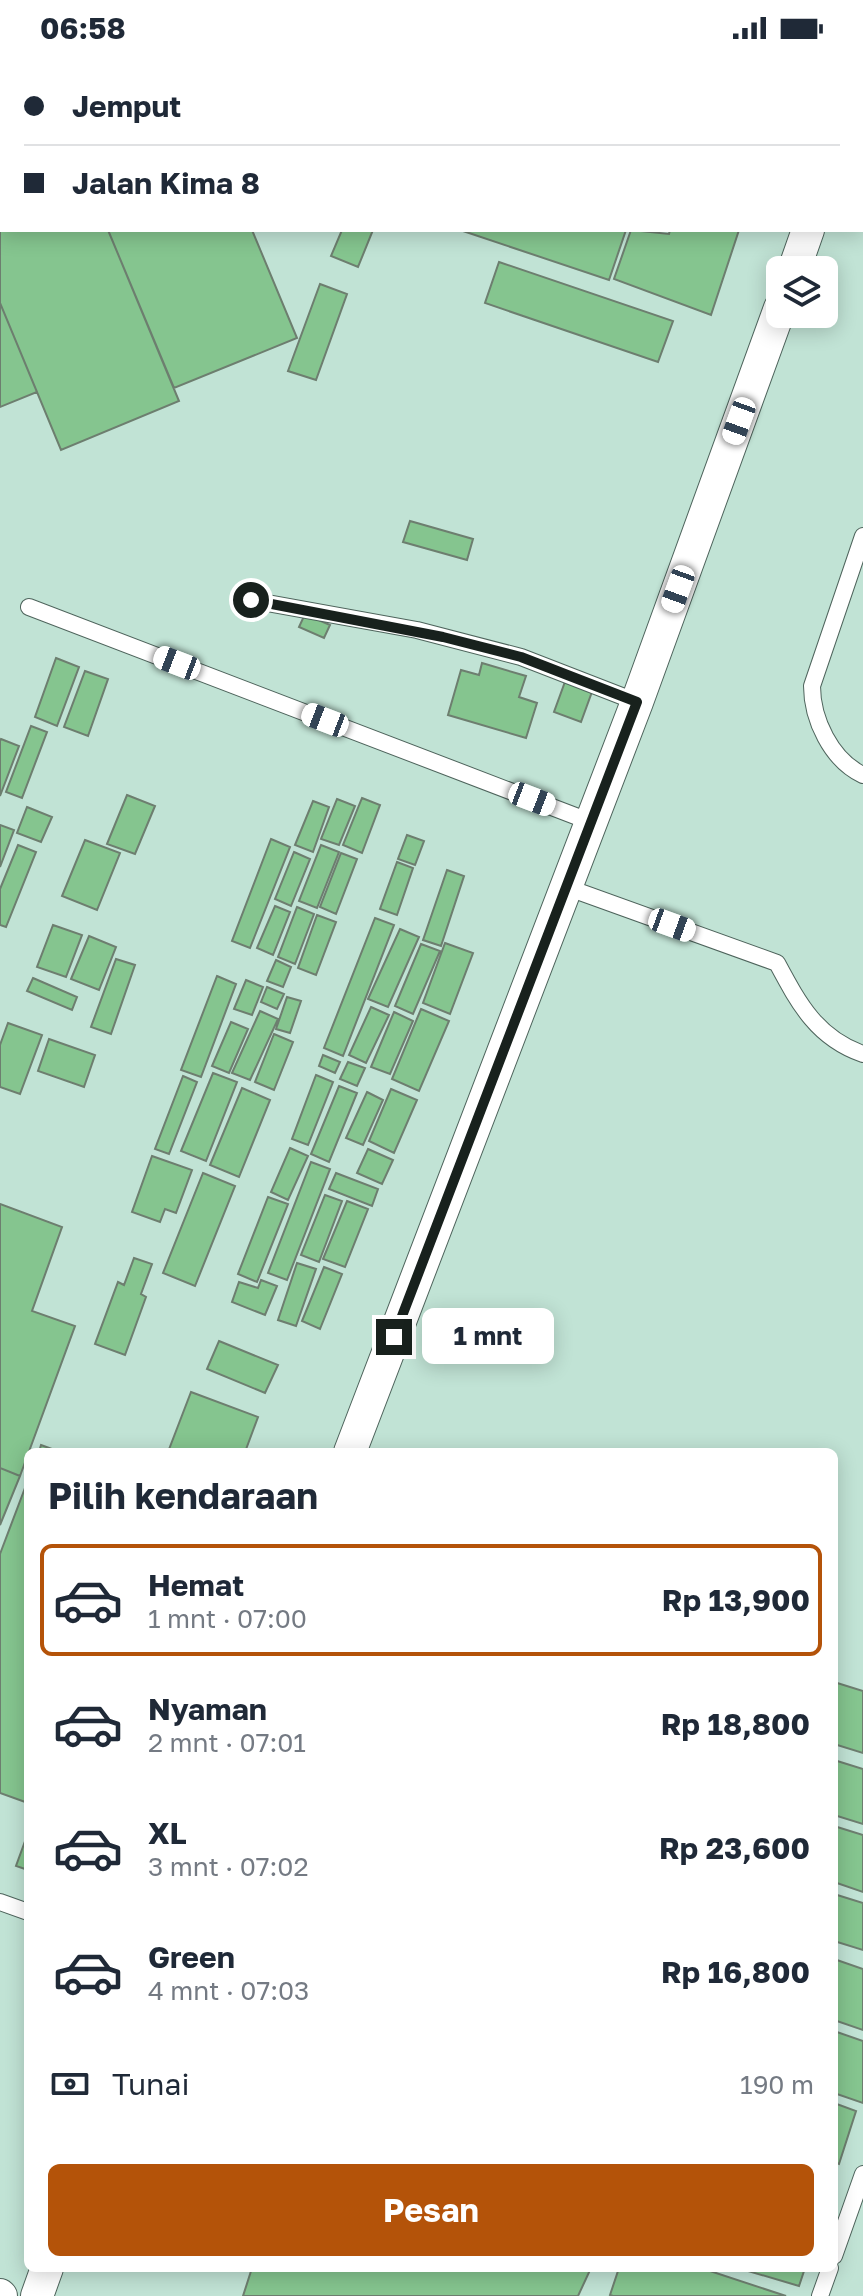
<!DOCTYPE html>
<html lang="id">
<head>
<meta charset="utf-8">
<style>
	:root { --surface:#fff; --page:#f6f6f7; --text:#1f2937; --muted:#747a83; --line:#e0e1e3; --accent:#b45309 }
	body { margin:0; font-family:"Golos Text",sans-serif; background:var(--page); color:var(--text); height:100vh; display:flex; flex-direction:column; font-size:30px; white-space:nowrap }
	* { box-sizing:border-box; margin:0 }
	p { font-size:26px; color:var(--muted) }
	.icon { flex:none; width:44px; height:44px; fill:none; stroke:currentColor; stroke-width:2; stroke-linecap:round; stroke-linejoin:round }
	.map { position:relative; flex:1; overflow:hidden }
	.side { position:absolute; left:24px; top:1392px; width:814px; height:824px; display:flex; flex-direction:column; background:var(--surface); border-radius:12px; box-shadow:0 4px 20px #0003 }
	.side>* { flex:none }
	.top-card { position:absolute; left:0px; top:0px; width:864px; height:176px; box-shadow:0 4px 20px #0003; display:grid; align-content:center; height:176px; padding:0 24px; background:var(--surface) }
	.fabs { position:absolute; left:766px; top:200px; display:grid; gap:16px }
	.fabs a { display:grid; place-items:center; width:72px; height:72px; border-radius:12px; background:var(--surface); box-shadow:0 4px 20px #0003; font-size:40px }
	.end { position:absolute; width:36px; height:36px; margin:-18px; border:10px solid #18211d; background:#fff; box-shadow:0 0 0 4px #fff }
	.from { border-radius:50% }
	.bubble { position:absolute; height:56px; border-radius:12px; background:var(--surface); box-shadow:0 4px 20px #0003; font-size:26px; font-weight:700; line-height:56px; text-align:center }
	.car { position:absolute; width:24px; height:48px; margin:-24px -12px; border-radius:10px; box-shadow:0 0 6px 2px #0007; background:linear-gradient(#fff 24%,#345 0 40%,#fff 0 76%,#345 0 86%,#fff 0) }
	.top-card b { display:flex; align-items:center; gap:28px; height:76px; font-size:30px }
	.top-card b+b { border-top:2px solid var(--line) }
	.top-card i { width:20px; height:20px; background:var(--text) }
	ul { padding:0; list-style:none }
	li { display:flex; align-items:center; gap:24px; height:112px; margin:0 16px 12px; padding:0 8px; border:4px solid transparent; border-radius:12px }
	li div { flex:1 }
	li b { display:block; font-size:30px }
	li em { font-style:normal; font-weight:700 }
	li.on { border-color:var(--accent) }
	li>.icon { width:72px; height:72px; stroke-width:1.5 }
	h2 { padding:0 24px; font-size:36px; line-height:96px }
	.pay { display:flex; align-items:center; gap:20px; height:88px; padding:0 24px; font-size:30px }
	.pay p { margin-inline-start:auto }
	.cta { display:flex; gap:16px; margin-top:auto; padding:16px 24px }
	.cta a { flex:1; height:92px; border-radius:12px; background:var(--accent); color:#fff; font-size:32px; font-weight:700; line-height:92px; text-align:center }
	.status { display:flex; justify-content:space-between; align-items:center; height:56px; padding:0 40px; background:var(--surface); direction:ltr }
	.status svg { height:22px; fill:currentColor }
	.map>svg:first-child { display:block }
</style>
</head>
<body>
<div class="status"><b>06:58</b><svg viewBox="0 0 49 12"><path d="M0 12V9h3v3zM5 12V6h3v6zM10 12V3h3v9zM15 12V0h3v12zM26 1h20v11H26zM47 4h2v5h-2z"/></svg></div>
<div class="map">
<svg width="863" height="2240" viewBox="0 0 863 2240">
	<rect width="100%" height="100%" fill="#d4ede3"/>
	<!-- built -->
	<path fill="#c1e3d5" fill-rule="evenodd" d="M0,0H863V2240H0ZM2,2H862V174H2ZM780,214H824V258H780ZM28,1396H834V2212H28Z"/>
	<!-- building -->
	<path fill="#85c58f" stroke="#6d7e6f" stroke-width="2" d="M0,0L37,2H2V174H108L179,345L61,394L0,247Z
		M36,0H180L181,2H37Z
		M256,0H330L326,2Z
		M108,174H252L297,282L174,332Z
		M342,174H373L358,211L331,200Z
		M460,174H626L609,224Z
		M631,174L669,178L670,174H739L711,259L614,223Z
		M499,206L673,265L658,306L485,247Z
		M320,228L347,238L316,324L288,315Z
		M0,247L37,336L0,351Z
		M410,465L473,483L467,504L403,486Z
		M305,558L330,569L324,582L299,571Z
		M56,602L79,611L57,670L35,661Z
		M482,607L526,620L519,641L537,647L526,682L448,659L461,614L479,619Z
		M85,615L108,623L88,680L64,671Z
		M566,623L593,633L581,666L554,656Z
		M31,670L47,676L22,742L6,736Z
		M1,683L19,690L0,740V685Z
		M127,739L155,750L135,798L107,788Z
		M362,742L380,749L362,797L343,789Z
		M337,743L355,750L339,789L321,783Z
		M313,745L329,751L313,796L295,789Z
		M27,751L52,761L41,786L17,777Z
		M0,769L14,774L0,811Z
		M407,779L424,785L415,809L398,803Z
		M271,783L290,791L250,892L232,885Z
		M85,784L120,797L97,854L62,840Z
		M18,789L36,796L6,871L0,869V833Z
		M321,789L339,796L317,852L299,845Z
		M294,796L310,803L291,850L275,843Z
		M341,797L357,803L336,858L320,851Z
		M397,806L413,812L397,859L380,853Z
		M447,814L464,820L441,890L423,884Z
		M275,850L290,856L273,899L257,892Z
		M297,851L314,858L295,908L278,901Z
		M317,859L336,866L316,919L298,912Z
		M375,862L394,869L343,1000L324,992Z
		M53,869L82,879L66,921L37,911Z
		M400,873L419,881L388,951L368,943Z
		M89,880L116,891L99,934L71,923Z
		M445,887L473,897L450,958L423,947Z
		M421,888L440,895L413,958L395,950Z
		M116,903L135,909L111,978L91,971Z
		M276,904L291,911L283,931L267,925Z
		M217,920L236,928L201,1021L181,1014Z
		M33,922L77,941L72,954L27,935Z
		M246,924L263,931L252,959L234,953Z
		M267,931L284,938L277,953L261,946Z
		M287,941L301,945L290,977L276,973Z
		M371,951L389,959L366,1007L349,999Z
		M421,953L449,965L419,1035L392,1023Z
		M260,955L278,963L250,1024L232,1017Z
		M394,956L413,965L390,1018L371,1011Z
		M231,966L248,973L229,1017L212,1010Z
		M8,967L42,979L20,1038L0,1031V989Z
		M274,978L293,986L274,1034L255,1026Z
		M49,983L95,999L84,1031L38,1015Z
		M323,999L340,1006L335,1017L319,1010Z
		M348,1006L365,1012L357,1030L340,1023Z
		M213,1017L237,1026L206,1105L181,1095Z
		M316,1019L333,1026L308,1089L292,1083Z
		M183,1020L197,1026L169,1098L155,1093Z
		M339,1030L357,1037L329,1106L311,1098Z
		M242,1032L270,1044L239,1121L210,1109Z
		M391,1033L417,1044L394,1097L369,1085Z
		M367,1036L383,1044L363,1089L346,1082Z
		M290,1092L308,1100L288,1144L271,1136Z
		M368,1093L393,1104L382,1128L357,1117Z
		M152,1100L192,1114L176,1157L165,1153L160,1166L132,1156Z
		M311,1106L330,1113L287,1224L268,1217Z
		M203,1117L235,1130L195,1230L163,1217Z
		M336,1117L378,1133L372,1150L329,1133Z
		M325,1139L342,1145L319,1206L301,1199Z
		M268,1141L288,1148L257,1226L238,1218Z
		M347,1145L368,1153L345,1211L323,1203Z
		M0,1148L62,1171L32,1255L75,1270L20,1420L0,1412Z
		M134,1202L152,1208L141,1238L146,1241L125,1299L95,1288L118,1226L124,1229Z
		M297,1207L316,1213L296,1270L278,1264Z
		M324,1211L342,1218L320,1273L302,1265Z
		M261,1224L277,1230L265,1259L232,1246L239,1226L258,1232Z
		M219,1285L278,1309L265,1337L207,1313Z
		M191,1336L258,1361L245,1396H168Z
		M41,1389L60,1396H39Z
		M0,1412L20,1420L0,1469Z
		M28,1424V1747L0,1737V1498Z
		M834,1626L863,1635V1697L834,1688Z
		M834,1704L863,1713V1768L834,1759Z
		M834,1770L863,1779V1836L834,1826Z
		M28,1777V1814L16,1810Z
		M834,1838L863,1847V1894L834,1885Z
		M834,1903L863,1913V1974L834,1964Z
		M834,1975L863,1985V2047L834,2037Z
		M834,2047L856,2055L839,2108L834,2106Z
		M252,2212H591L578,2240H243Z
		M619,2212H701L786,2240H613L610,2239Z
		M738,2212H805L799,2230Z"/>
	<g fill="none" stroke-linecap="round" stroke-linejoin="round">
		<!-- lane casing -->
		<g stroke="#4e645c" stroke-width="18">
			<path id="lane" d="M862,14L863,13
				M863,480L812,630C812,663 831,704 863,719
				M251,544L417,574L521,601L637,646
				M29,551L591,766
				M566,831L777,907C799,948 817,982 863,998
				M0,1846L28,1856
				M834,2200L863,2118
				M820,2240L830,2212"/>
		</g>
		<!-- street casing -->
		<g stroke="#4e645c" stroke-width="34">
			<path id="street" d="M835,0L836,2
				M794,214L808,174
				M350,1396L637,646L780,252
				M0,2239L1,2240
				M37,2240L47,2212"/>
		</g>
		<!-- lane -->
		<use href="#lane" stroke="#fff" stroke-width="16"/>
		<!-- street -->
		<use href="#street" stroke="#fff" stroke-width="32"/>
	</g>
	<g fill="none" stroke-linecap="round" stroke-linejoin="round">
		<!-- route -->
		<path stroke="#18211d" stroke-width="10" d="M251,544L443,581L521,601L637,646L394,1281"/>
	</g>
</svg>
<div class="fabs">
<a><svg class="icon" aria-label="layers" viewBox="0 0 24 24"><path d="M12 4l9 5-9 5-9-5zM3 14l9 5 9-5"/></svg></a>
</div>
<i class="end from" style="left:251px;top:544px"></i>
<i class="end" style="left:394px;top:1281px"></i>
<div class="bubble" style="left:422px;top:1252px;width:132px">1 mnt</div>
<i class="car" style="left:739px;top:365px;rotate:200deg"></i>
<i class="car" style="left:678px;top:533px;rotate:200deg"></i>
<i class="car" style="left:177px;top:607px;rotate:291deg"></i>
<i class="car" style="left:325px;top:664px;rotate:291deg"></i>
<i class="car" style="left:532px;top:743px;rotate:111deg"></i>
<i class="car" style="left:672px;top:869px;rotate:110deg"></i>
<div class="top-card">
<b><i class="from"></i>Jemput</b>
<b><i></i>Jalan Kima 8</b>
</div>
<section class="side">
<h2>Pilih kendaraan</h2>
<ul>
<li class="on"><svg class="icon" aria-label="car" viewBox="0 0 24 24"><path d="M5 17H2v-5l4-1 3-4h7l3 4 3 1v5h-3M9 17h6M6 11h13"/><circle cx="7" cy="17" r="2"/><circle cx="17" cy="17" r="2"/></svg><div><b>Hemat</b><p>1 mnt · 07:00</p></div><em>Rp 13,900</em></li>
<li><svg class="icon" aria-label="car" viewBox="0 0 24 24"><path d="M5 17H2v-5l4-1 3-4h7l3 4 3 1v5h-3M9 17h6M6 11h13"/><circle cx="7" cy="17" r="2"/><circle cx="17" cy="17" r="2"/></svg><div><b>Nyaman</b><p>2 mnt · 07:01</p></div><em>Rp 18,800</em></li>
<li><svg class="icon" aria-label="car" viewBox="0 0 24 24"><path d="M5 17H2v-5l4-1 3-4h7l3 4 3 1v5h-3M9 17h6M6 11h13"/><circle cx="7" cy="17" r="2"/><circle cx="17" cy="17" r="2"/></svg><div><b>XL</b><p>3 mnt · 07:02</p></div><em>Rp 23,600</em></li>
<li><svg class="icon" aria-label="car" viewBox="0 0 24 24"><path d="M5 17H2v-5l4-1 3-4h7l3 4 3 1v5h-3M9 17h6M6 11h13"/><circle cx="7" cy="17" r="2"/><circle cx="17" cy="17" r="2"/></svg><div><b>Green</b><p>4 mnt · 07:03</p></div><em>Rp 16,800</em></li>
</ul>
<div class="pay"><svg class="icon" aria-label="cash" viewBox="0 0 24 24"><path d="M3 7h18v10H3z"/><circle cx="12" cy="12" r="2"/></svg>Tunai<p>190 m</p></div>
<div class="cta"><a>Pesan</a></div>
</section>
</div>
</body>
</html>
